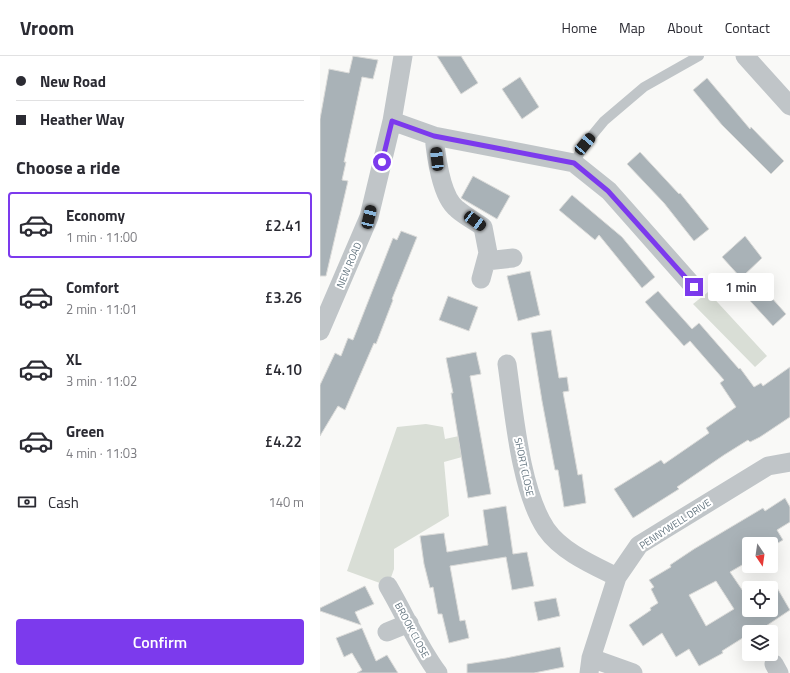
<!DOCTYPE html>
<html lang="en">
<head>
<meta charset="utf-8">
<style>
	:root { --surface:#fff; --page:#f7f7f7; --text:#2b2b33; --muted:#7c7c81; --line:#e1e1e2; --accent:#7c3aed }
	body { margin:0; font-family:"Titillium Web",sans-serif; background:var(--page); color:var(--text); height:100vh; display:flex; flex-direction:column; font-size:15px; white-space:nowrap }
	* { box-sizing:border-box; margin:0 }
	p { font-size:13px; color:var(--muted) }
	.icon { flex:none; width:22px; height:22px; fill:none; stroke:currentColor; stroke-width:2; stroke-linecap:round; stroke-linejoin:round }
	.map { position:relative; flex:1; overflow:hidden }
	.side { display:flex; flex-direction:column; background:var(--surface); width:320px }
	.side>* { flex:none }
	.hud { display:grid; align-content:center; height:88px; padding:0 16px; background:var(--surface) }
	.needle { width:26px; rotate:167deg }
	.controls { position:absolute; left:422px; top:481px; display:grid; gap:8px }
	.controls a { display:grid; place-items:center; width:36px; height:36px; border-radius:4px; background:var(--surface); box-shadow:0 4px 16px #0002; font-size:20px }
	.end { position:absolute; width:18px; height:18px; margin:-9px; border:5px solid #7c3aed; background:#fff; box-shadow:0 0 0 2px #fff }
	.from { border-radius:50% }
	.bubble { position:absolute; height:28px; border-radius:4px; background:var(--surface); box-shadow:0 4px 16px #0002; font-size:13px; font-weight:600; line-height:28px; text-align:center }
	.car { position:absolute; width:12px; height:24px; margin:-12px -6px; border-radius:5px; box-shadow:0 0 3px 1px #0007; background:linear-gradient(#222 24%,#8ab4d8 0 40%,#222 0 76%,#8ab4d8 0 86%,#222 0) }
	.hud b { display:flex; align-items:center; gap:14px; height:38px; font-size:15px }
	.hud b+b { border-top:1px solid var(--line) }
	.hud i { width:10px; height:10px; background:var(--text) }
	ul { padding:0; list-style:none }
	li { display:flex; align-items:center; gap:12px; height:66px; margin:0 8px 6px; padding:0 8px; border:2px solid transparent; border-radius:4px }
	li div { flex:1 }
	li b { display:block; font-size:15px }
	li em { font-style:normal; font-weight:600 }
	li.current { border-color:var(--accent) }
	li>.icon { width:36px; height:36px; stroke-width:1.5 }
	h2 { padding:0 16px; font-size:18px; line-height:48px }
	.pay { display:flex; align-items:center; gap:10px; height:44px; padding:0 16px; font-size:15px }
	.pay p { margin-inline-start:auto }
	.primary-button { display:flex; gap:8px; margin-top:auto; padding:8px 16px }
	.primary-button a { flex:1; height:46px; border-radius:4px; background:var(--accent); color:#fff; font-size:16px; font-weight:600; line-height:46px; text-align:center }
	header { display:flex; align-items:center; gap:24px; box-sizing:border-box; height:56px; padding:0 20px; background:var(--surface); border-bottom:1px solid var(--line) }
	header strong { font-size:19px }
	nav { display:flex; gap:22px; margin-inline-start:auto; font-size:14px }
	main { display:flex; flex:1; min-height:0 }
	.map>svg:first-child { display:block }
</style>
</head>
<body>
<header>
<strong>Vroom</strong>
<nav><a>Home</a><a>Map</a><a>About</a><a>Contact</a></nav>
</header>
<main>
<section class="side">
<div class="hud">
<b><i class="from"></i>New Road</b>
<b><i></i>Heather Way</b>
</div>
<h2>Choose a ride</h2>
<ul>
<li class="current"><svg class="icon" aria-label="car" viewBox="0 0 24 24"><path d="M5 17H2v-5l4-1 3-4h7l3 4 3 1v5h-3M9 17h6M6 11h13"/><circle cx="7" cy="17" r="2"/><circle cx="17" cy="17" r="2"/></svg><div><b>Economy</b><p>1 min · 11:00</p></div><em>£2.41</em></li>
<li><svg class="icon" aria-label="car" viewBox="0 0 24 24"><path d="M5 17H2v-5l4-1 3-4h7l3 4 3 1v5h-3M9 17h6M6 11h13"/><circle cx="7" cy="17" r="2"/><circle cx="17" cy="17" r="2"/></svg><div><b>Comfort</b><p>2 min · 11:01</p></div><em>£3.26</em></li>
<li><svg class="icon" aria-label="car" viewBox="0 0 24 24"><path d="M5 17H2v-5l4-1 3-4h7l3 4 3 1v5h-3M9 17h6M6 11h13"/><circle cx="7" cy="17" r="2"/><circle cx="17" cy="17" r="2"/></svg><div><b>XL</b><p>3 min · 11:02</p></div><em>£4.10</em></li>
<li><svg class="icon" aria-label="car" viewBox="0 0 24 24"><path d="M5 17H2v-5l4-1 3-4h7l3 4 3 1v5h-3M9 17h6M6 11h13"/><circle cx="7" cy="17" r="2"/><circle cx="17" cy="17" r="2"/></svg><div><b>Green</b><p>4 min · 11:03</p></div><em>£4.22</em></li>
</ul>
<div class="pay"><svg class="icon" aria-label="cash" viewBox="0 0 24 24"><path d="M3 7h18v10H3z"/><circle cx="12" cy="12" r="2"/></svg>Cash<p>140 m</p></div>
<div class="primary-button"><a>Confirm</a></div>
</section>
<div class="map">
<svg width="470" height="617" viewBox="0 0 470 617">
	<rect width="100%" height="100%" fill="#f9f9f7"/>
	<!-- green -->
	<path fill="#d9ded6" d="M388,236L447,300L435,311L373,248Z
		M106,368L123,371L125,383L139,380L142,401L124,406L129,460L74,493V513L68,530L27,515L77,371Z"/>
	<!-- building -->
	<path fill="#a9b2b7" stroke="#dbdbd9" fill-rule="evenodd" d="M33,0L58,4L53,23L42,21L24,106H26L22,124L28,125L6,220H0V63L9,13L29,17Z
		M117,0H141L158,27L141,38Z
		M200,21L219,51L202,63L182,33Z
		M387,22L430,73L431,71L464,105L451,118L402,69L373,34Z
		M320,96L359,138L360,137L389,173L374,185L344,147L307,108Z
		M153,120L190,140L177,163L141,142Z
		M252,139L302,181L335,221L322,232L279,179L275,184L239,154Z
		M81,175L97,181L72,243L73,244L56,288L54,287L25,354L18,350L0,380V329L15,297L21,300L28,282L33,284L73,182L77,184Z
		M425,180L442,202L421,222L402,201Z
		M210,215L220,259L198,265L187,220Z
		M436,224L466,258L453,270L422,236Z
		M338,235L372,273L379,267L419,313L420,312L434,331L441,327L443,330L470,311V361L440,381L430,386L428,384L404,399L357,431L359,433L313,462L294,433L341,404L344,408L389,377L386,372L416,351L400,327L404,324L370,285L364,290L325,246Z
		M128,240L158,251L149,275L119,264Z
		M231,274L239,322L247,321L249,335L243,336L258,419L262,418L266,447L244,451L238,414H235L222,345L211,277Z
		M156,296L161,318L150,320L171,438L148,442L131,337H133L126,302Z
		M465,442L470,451V466L457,474L463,484L451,491V488H429V505L410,516L429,544V554H451V532H447L450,530H456L470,554L446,570L429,576V578L402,595L403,597L379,610L369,593L356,601L342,577L323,590L309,569L331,554L330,552L338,547L331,533L334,531L329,524L351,511L350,509L374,493L443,452L445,455ZM396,525L414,553L386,570L369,539Z
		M186,450L193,498L207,496L214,530L192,534L186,501L130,510L140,565L145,564L149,582L129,587L122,558H118L113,531L110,532L104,508L100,480L124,477L127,496L168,489L163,454Z
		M45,530L54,548L35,556L41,569L0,555V552Z
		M236,542L240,560L218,565L214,546Z
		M42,572L56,605L67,599L78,617H37L42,614L32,597L24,601L16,582Z
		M240,591L244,611L214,617H147V608L186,602Z"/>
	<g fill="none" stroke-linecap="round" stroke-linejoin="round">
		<!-- lane -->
		<path stroke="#c0c5c8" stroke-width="10" d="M254,107L265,88L284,65L324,31L379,0"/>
		<!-- street -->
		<path stroke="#c0c5c8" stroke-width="19" d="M425,0L470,50
			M72,65L114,80L254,107L289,135L374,231
			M114,80C116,99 121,141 137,153C145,160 155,165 163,171L168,197L161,223
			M166,205L193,202
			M0,275L49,161L72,65L83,0
			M187,308C194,356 200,434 226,473C242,496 273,509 297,521
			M68,530C85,559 98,590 118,617
			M67,576L89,567
			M271,602L313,617
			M454,608L459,617
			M269,617L271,602L297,521L319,489L448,410L470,406"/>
	</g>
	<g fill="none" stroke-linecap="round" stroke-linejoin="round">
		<!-- route -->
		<path stroke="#7c3aed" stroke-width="5" d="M62,106L72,65L114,80L254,107L288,135L374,231"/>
	</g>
	<g text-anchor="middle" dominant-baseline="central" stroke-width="4" stroke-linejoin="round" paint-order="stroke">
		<!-- street labels -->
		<g font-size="10" fill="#657680" stroke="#fff">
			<text transform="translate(29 209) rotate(-67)">NEW ROAD</text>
			<text transform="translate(204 411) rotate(78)">SHORT CLOSE</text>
			<text transform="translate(355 468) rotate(-33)">PENNYWELL DRIVE</text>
			<text transform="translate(92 574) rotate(62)">BROOK CLOSE</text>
		</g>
	</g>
</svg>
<div class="controls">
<a><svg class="needle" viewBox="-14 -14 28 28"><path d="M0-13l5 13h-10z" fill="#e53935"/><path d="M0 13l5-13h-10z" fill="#7c7c81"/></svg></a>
<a><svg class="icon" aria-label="locate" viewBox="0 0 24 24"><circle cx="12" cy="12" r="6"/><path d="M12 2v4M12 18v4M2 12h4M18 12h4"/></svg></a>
<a><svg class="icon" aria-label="layers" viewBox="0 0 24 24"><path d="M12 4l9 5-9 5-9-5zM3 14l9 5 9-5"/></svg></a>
</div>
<i class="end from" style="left:62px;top:106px"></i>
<i class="end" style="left:374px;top:231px"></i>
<div class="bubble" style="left:388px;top:217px;width:66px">1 min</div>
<i class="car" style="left:265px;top:88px;rotate:40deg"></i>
<i class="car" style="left:117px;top:103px;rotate:354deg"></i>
<i class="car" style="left:49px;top:161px;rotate:13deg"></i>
<i class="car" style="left:155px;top:165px;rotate:127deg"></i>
</div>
</main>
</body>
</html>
